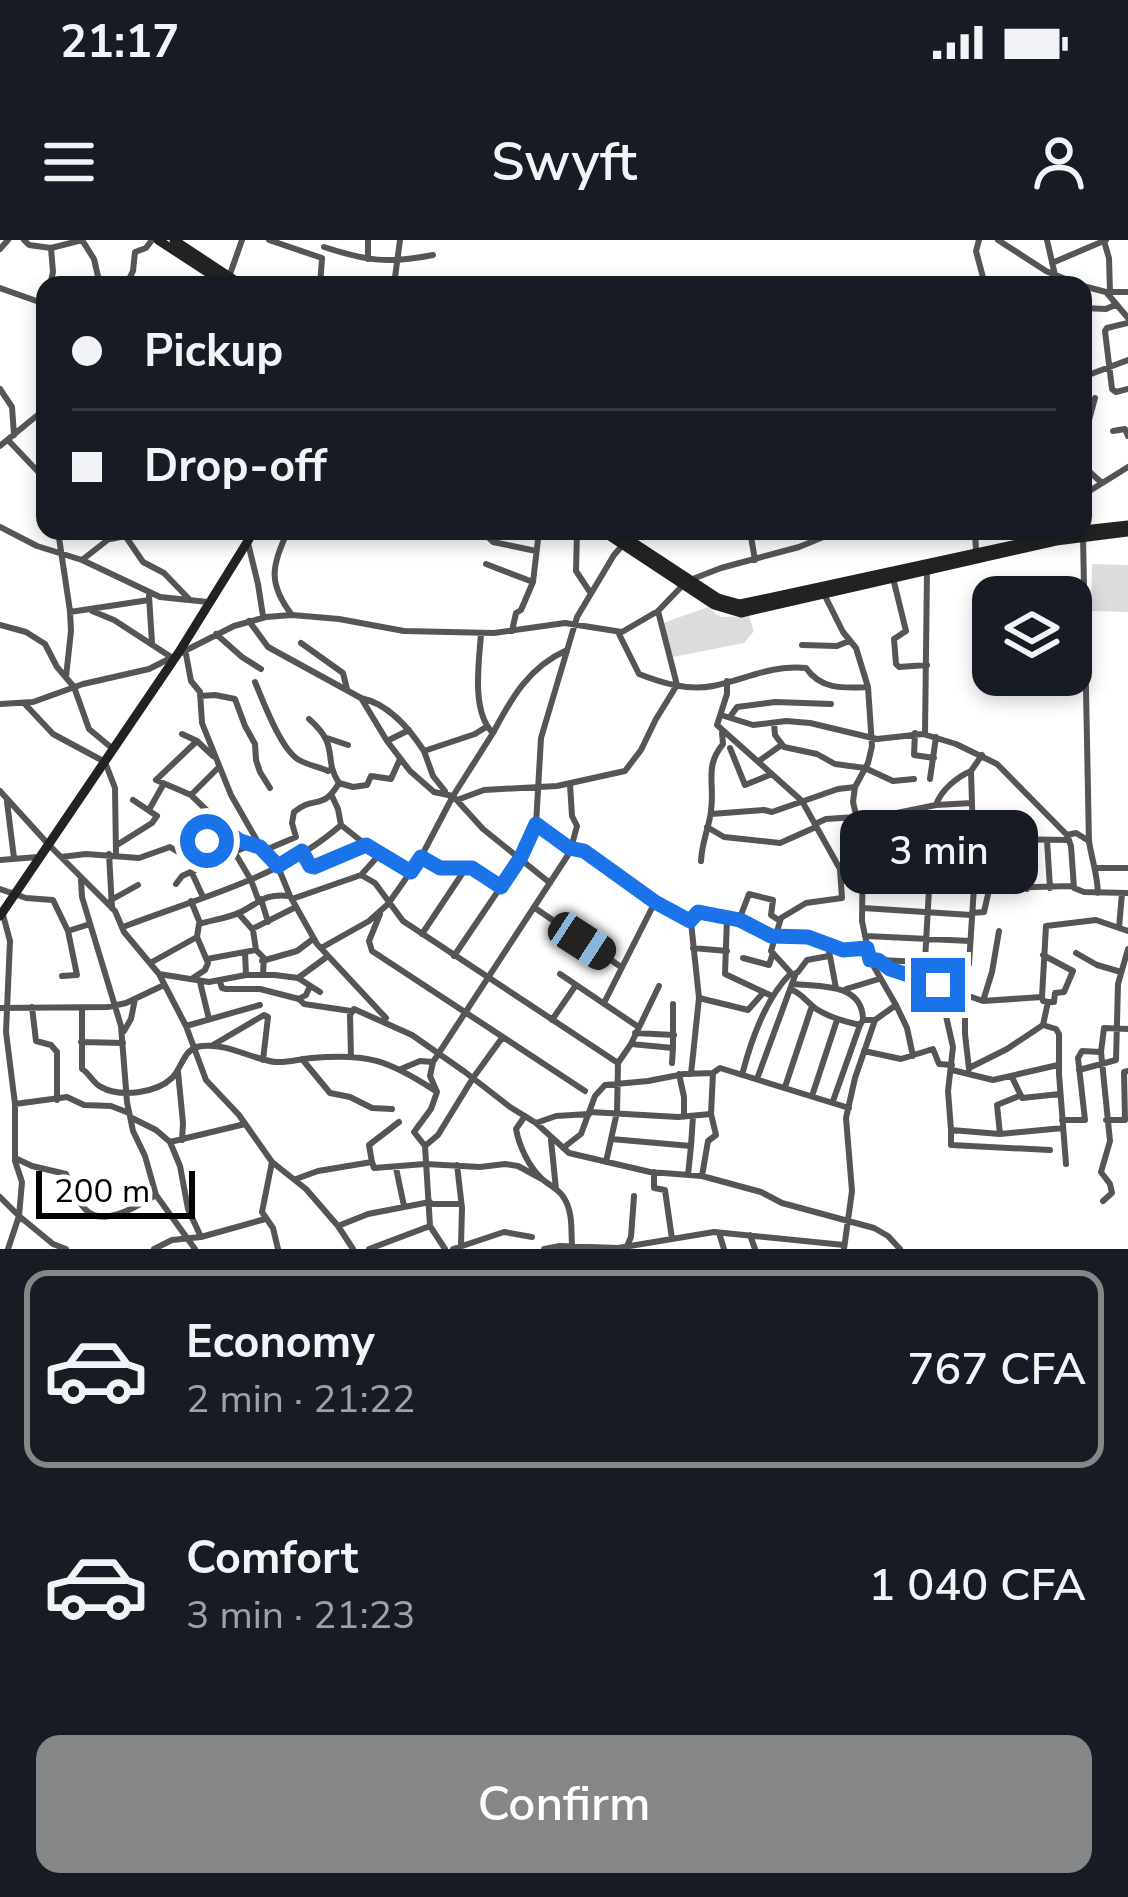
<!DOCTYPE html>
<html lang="en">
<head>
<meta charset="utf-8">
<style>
	:root { --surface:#171b24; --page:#242831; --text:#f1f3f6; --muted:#9ea1a6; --line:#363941; --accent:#858687 }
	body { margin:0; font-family:"Nunito Sans",sans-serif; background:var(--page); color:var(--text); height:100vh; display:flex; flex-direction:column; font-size:45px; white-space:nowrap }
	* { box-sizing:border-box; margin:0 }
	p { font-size:39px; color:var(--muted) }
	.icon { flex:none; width:66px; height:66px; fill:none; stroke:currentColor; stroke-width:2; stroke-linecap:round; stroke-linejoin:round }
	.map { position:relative; height:1009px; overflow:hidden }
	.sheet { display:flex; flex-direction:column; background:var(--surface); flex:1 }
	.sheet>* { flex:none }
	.hud { position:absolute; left:36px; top:36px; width:1056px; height:264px; border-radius:24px; box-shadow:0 6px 18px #0003; display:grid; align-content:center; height:264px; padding:0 36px; background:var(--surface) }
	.buttons { position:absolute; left:972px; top:336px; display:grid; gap:24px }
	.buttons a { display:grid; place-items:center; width:120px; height:120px; border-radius:24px; background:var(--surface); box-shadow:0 6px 18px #0003; font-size:60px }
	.scale { position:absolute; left:36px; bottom:30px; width:159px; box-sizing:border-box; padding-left:12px; border:6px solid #000; border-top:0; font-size:33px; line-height:42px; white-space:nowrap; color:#000; -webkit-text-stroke:9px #fff; paint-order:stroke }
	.end { position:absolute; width:54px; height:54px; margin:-27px; border:15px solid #1a73e8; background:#fff; box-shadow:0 0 0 6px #fff }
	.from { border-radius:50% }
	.bubble { position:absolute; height:84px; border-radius:24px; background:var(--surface); box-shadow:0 6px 18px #0003; font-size:39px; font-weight:600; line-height:84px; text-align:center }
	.car { position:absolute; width:36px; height:72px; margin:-36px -18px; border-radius:15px; box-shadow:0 0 9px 3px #0007; background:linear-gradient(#222 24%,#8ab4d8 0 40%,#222 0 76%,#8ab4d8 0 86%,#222 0) }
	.hud b { display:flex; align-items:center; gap:42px; height:114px; font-size:45px }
	.hud b+b { border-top:3px solid var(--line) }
	.hud i { width:30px; height:30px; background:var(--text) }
	ul { padding:21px 0 0; list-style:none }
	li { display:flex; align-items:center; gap:36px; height:198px; margin:0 24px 18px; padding:0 12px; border:6px solid transparent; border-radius:24px }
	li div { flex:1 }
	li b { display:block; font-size:45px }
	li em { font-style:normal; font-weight:600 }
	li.selected { border-color:var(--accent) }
	li>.icon { width:108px; height:108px; stroke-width:1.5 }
	.primary-button { display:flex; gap:24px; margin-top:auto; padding:24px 36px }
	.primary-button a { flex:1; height:138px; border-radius:24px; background:var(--accent); color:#fff; font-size:48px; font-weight:600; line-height:138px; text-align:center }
	.status { display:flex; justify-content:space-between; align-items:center; height:84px; padding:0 60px; background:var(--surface); direction:ltr }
	.status svg { height:33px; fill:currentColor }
	header { display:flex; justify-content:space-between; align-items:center; height:156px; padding:0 36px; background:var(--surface); font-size:54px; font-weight:600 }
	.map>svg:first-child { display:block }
</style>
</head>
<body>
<div class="status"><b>21:17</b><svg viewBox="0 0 49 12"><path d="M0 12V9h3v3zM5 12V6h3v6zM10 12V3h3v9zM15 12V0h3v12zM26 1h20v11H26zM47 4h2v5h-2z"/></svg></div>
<header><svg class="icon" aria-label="menu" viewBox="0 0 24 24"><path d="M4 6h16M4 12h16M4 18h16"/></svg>Swyft<svg class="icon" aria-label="person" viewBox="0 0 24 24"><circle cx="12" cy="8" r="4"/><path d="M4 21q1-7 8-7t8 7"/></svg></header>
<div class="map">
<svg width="1128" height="1009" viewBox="0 0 1128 1009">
	<rect width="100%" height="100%" fill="#fff"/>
	<!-- green -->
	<path fill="#dcdcdc" d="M1092,324L1128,325V372L1091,371Z
		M708,367L720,377L749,376L754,391L744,403L673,417L663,383Z"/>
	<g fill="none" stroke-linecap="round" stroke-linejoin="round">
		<!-- street -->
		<path stroke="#555" stroke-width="6" d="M24,0L29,5L51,8L53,32L50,45
			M82,0L94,19L100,45
			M269,0L322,18
			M979,0L976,11L985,45
			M998,0L1046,31L1080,45
			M1047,0L1055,35
			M1104,1L1109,18L1110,52
			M324,7C367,21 388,24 433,15
			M51,8L82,0
			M0,9L8,0
			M368,19V0
			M1052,23L1106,0
			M229,37L242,0
			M130,38L147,45
			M126,45L133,31L135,12L146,8L152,0
			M320,45L322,19
			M394,45L400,0
			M1083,46L1106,52L1128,78
			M0,48L45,64
			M1109,52H1128
			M1083,68L1106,69L1115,65
			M1128,83L1107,88L1105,91L1112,149L1116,152L1128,149
			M1083,137L1128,120
			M0,149L12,167L14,195
			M1113,191L1125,189L1128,196
			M8,200L45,239
			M1083,202L1095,158
			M0,206L45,169
			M1083,226L1102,243
			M1083,255L1128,227
			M0,287L37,306L82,320L160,357L208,362
			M58,291L70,371
			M288,291C271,326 268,344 292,375
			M482,291L493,302L536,311
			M577,291L576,331L590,352
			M750,291L755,320
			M975,291L976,311
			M1083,296L1089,603
			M126,297L143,322L164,333L190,360
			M111,299L148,291
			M248,303L258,344L263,376
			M82,320L119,291
			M486,324L533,342L521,370L516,373L512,391
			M893,338L906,391L894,399L896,424L899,427L927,425
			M690,340L721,328L799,307L838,291
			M533,342L539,291
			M824,354L843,392L856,408L868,447L872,506L868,523L855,547L853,562L863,604L862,681L870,720L896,765L875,780L855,838L846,878L852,951L844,1009
			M149,356L152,403
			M92,371L114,380L171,417
			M249,381L268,407L361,458L387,501L410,531L434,552L453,556L483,589L550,643
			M0,385L26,392L45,404L57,427L74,447L89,489L113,509
			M618,392L639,434C662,443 688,451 713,446C747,439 770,425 806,428C821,450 844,448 868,447
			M216,394L242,417L261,429
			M301,403L343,433L347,449
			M802,405L837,406L849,401
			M185,409L191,441L200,452L202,483L231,555L259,604L278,627L290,656L317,704L386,778
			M66,437L71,391L70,372L149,360
			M727,441V454L717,485L802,561L840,629L842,658L806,663L781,678L771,711L791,733C765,759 751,800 742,835
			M255,442C263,461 281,510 299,520C308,525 319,527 328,531L332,529
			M200,456L215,455L235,459L245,486L255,504L256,520L260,532L270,548
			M361,458C389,464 409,488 424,511L475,494L486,487
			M24,463L53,494L105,522L115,548L116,615
			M0,464L33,462L83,444L149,429L234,386L266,377L292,375L339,379L404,391L494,393L565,383L622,392L658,371L683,345
			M721,475L753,485L786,481L810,483L877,499L923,494L956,504L997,524L1067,595L1071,606L1074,648L1084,652L1128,653
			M730,477L737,467L775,462L831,464
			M774,483L775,495L784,507L817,514L835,524L865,528L893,541L914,539
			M493,493C512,457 529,427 567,410
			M915,493L914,515L934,518
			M182,494L197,501L213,516
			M925,494L927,331
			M327,498L348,505
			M197,501L156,540L191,555L232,595L258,607
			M387,501L409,490
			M730,508L745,545L772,534
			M424,511L433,536L445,551
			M759,521L780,506
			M930,539L936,497
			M339,543L353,547L367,545L371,536L391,539L400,519
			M0,551L49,605L115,671L124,692L159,734L209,742L246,735H275L298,738L320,752
			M191,555L218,528
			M332,556L338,569L341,585L370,608L411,632
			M457,560L484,550L557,546L625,531L641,510L656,479L677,445L658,371
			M7,562L14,618
			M936,565C941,550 957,537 971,531
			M150,568L163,545
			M711,574L764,570L772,572L838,549L855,547
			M892,574L936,565L972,563
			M815,584L826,579L856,577
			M536,585L569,608L585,611L655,662L691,682L699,758L691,834
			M707,587L724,597L780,603L816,587
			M863,589L973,581
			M1067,595L1076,593L1089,601C1092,621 1097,632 1098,653
			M973,596L971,531L982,515
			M1025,600L1027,649
			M1047,600L1050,648
			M1069,600L1001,599L996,648L1073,646
			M117,605L152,583L157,576L133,560
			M263,611L296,597L292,583L294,572C314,555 323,571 339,543C322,517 341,507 309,479
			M302,611L310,626L314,627L366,605
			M864,611L969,616L973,618L974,647L969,724L878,720
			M235,613L251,640L258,659
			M109,614L112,668
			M61,617L86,614L139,618L170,607L178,612L220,598L225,590
			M421,617C450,635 448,622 472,629C482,631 491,640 499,646
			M0,620L38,617
			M701,621C702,601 709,588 711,571C715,543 704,527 723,504L722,493
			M1097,628H1128
			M192,633L203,657
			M361,635L375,643L403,681L618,823
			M81,640L82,657L121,786L127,862L133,891L145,916L156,955L195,1009
			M864,642L974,647
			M176,644L182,636L250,605
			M0,649L26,658L53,660L68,691L77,735L62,736
			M1122,653L1119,688L1128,691
			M261,659L268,682
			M292,659L361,635L380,614
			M111,660L138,645
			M191,661L200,683
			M535,668L621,727
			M863,668L971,675
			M2,671L10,701L6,792L15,864V921L22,942L19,976L53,1004L66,1009
			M238,673L253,690L256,710L264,718L263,734
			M972,673L984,672L989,650L996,648
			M380,674L369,701L372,711L585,851
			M727,678L725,734L772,756
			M739,680L749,654L773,660L771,675L780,681
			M690,681L698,672L739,680L771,696L808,697L843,710L867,708
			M123,687C197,658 280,639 341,585
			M252,689L296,667
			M68,691L90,684
			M422,694L466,628
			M866,696L970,701
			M828,706L836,748
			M321,708L369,681L388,664L421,617L453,556L493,493C471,472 479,422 481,394
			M693,708L727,711
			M245,712L246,735
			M1076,713L1097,725L1121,732
			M1043,715L1073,731L1064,752L1055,753L1054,762H1048
			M454,716L521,617L536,585L541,498L577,377L614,315L628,299L639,296L643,291
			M743,718L769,725L773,713
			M207,719L256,710
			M262,721L297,711L313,699
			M152,722L197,697L199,684C212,680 229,678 241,672C260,662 265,653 290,656
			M880,722L890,729L983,761L1042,757
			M798,732L807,720L829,716
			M159,734L186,786L206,840L239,875L272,922L306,949L338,986L353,1009
			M560,734L637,786
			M193,738L205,730L208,723L197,697
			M298,738L328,716
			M924,739L931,613
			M200,742L209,779
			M220,742L222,748L226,749H260L299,759L306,755L310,746
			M794,744C821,747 863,743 863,780
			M939,745L953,807L948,851L951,890L1000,894L1063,888
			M846,749L879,739
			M792,750C804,755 807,763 818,770C831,778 846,782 860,785L863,780H875
			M965,755V794L969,829
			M699,758L748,770L763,753
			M299,759L304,764L351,771
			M983,761L992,732L999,691
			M604,763L655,662
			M896,765L907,788L913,816
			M32,767L36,801L51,805L57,812V860
			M0,768L108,767L126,763L164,745
			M82,769V829C89,833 94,844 101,847C121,858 156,853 172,838C183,827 183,808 202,806C228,803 251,819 275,822C288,823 299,819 312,818C367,813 388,820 434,850
			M552,780L576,745
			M186,786L260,765
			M124,791L131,779L135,759
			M635,793L674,795
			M81,802L123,803
			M631,804L673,808L672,823
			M213,805L264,775L268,777L263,820
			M673,808V764
			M864,811L901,819L933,809L939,824L952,825
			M351,817L350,775L354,769L412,795L465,832L510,867L536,883L569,913L650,932L702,936L761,952L782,963L874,988L888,996L900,1009
			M302,819L330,853L350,857L372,868L392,869
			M969,828L1007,809L1043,785
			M401,829L420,821L433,822
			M952,830L993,840L1058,825
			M1079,830L1116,820L1118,744L1128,709
			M178,832L183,883L182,900
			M679,834L684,857V877
			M1012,837L1022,858L1060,854
			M757,839L796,733
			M785,847L812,766
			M812,856L837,780
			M833,861L860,785
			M15,864L67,857L84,865L111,866L129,873
			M590,872L678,877L711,874L713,833
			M525,876L516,889C519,906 529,927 542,939C550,946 559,949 564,958C573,972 571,990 572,1005
			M132,878L156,890L170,902L180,926L188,969L201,997
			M1062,880H1085L1078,818L1082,811L1101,812
			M1106,880H1125L1124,832L1128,831
			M536,883L556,876L589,874
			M951,890V905L1050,910
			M1000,894L997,865L1019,856
			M611,899L691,906L688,935
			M551,900L556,949
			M170,902L245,884
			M425,906L438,895L473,838L502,798
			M691,906L693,876
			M563,908L581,894L595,856L605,845L648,841L684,834L713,833L720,828L849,868
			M15,918L32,926L66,934C71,945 76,960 85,969C103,989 139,965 156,955
			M272,922L262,972L273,988L278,1009
			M372,922L369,905L399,882
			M606,922L617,872L618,823L631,804L659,746
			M1066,924L1059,834V794L1056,789L1043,785L1048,762L1043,761L1042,757L1046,686L1096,680L1119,688
			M457,925L462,968L461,1005
			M396,928L404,966
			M654,932V948L665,950L672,999
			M702,936L708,901L716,895L711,874
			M296,939L318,931L372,922L374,928L425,924L480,927L505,924L518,926L540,938
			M0,957L19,976L8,1009
			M1103,961L1112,953L1110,944L1101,932L1110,901L1101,812L1104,788L1128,789
			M430,964H461
			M338,986L368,974L430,962
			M719,993L724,1009
			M750,995L755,1009
			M627,1006L631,997L634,956
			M154,1009L172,1000L201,997L265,979
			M369,1009L430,986
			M445,1009L430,986L425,906L414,892L431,869L437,852L430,836L433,822L570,612L577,586L572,576L570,544
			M453,1009L504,992L532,997
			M544,1009L560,1006L618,1008L714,992L844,1005"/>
		<!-- secondary -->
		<path stroke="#222" stroke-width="9" d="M158,0L227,45
			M174,0L242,45
			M1083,290L1128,285
			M602,291L714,365L741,373L1056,301L1128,292
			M616,291L718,358L740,364L1077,291
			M0,676L179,412L254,291"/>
	</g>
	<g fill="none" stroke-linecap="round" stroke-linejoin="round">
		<!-- route -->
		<path stroke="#1a73e8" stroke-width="15" d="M207,601L220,598L225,590L240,601L260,607L278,626L302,611L310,626L314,627L366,605L411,632L421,617L440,628H472L501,647L521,617L536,584L569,608L584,611L655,662L690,681L698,672L740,680L771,696L808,697L843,710L867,708L870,720H878L890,729L938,745"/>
	</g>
</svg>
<div class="buttons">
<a><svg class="icon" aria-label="layers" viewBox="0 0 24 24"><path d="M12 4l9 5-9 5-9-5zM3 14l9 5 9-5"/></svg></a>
</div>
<div class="scale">200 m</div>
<i class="end from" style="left:207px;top:601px"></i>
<i class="end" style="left:938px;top:745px"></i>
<div class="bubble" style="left:840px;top:570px;width:198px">3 min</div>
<i class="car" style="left:582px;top:701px;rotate:123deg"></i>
<div class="hud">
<b><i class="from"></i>Pickup</b>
<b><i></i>Drop-off</b>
</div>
</div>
<section class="sheet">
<ul>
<li class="selected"><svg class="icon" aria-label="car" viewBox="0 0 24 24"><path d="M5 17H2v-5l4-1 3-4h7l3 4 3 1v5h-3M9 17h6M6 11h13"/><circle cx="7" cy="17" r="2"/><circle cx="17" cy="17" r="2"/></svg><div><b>Economy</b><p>2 min · 21:22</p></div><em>767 CFA</em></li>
<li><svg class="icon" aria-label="car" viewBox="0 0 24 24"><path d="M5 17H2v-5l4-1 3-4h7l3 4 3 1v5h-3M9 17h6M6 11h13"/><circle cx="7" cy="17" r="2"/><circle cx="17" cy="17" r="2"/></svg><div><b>Comfort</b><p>3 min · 21:23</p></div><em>1 040 CFA</em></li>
</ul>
<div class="primary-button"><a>Confirm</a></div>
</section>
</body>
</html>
